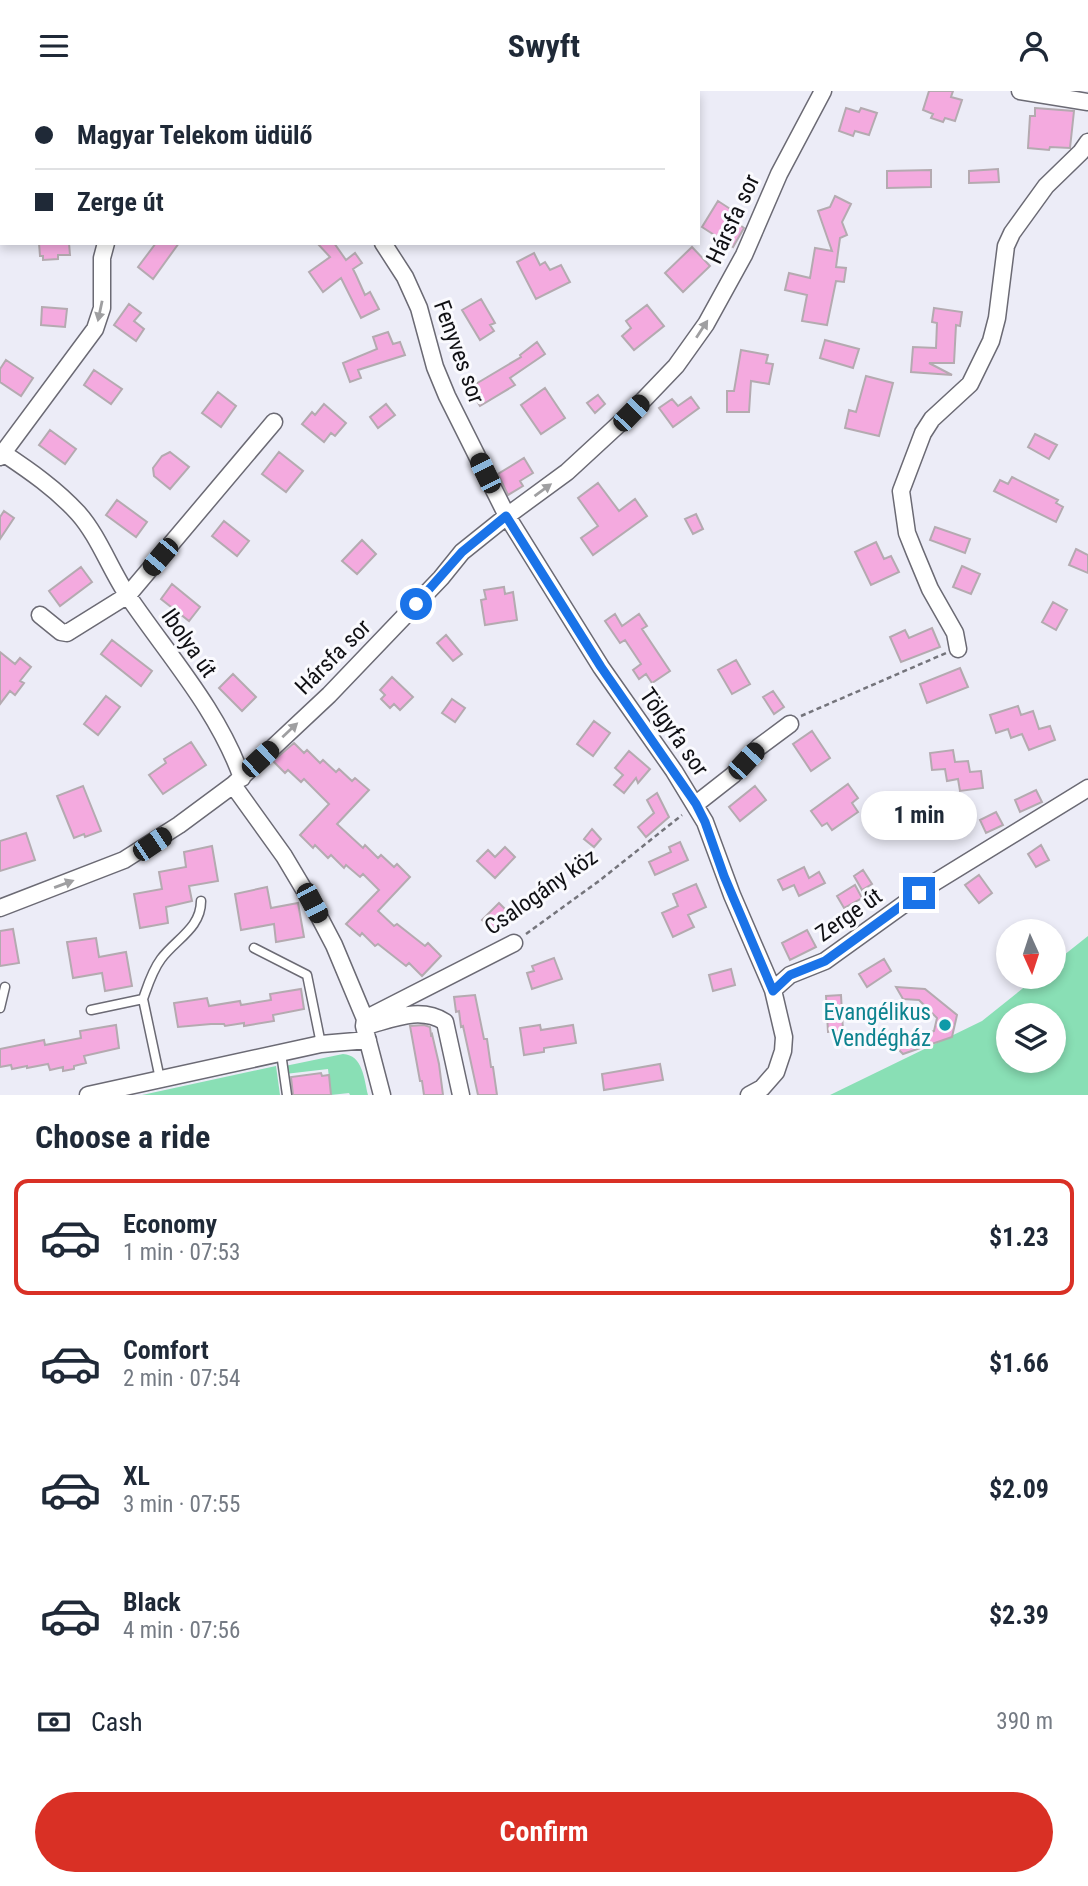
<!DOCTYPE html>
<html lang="en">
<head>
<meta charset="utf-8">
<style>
	:root { --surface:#fff; --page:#f2f2f3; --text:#1f2937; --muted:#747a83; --line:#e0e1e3; --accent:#d93025 }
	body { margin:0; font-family:"Roboto Condensed",sans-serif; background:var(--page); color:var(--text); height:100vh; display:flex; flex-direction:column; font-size:26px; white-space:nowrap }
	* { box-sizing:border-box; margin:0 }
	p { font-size:23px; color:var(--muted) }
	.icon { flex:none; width:38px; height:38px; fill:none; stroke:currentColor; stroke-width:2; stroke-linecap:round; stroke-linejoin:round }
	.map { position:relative; height:1004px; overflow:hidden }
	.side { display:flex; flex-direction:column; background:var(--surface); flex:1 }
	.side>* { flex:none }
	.hud { position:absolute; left:0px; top:0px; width:700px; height:154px; box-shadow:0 4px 10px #0003; display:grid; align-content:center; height:154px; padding:0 35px; background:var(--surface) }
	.needle { width:46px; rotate:177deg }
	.fabs { position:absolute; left:996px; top:828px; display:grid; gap:14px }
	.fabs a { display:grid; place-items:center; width:70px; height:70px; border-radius:50%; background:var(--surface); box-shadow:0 4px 10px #0003; font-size:35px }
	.end { position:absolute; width:32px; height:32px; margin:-16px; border:9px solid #1a73e8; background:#fff; box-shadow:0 0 0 4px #fff }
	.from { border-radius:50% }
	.bubble { position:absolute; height:49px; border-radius:24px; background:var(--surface); box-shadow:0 4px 10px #0003; font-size:23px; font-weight:700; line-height:49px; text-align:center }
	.car { position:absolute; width:21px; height:42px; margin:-21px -10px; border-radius:9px; box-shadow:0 0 5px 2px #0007; background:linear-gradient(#222 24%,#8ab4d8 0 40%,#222 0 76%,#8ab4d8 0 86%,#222 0) }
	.hud b { display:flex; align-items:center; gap:24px; height:66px; font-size:26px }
	.hud b+b { border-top:2px solid var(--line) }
	.hud i { width:18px; height:18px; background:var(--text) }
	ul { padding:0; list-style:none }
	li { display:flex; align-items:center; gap:21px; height:116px; margin:0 14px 10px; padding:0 21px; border:4px solid transparent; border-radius:14px }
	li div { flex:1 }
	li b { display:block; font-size:26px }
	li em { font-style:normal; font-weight:700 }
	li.on { border-color:var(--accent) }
	li>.icon { width:63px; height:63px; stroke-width:1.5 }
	h2 { padding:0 35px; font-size:32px; line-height:84px }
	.pay { display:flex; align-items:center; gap:18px; height:77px; padding:0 35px; font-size:26px }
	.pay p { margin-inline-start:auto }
	.primary-button { display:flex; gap:14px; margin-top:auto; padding:14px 35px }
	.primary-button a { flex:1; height:80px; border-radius:42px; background:var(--accent); color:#fff; font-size:28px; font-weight:700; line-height:80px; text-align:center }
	header { display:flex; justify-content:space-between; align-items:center; height:91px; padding:0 35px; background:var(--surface); font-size:32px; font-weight:700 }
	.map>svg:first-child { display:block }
</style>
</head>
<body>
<header><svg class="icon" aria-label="menu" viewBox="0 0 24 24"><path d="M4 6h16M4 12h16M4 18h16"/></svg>Swyft<svg class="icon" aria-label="person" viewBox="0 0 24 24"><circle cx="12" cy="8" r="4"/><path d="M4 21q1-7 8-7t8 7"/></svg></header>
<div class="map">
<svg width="1088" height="1004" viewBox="0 0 1088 1004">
	<rect width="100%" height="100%" fill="#ececf7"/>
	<!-- green -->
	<path fill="#89dfb5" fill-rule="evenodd" d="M1088,845V1004H830L982,930L1037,886H1054V872ZM1008,924H1054V970H1008Z
		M343,963C363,964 364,988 368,1004H350L349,1002L331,1004L328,978L285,983V975Z
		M276,975L280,1004H142Z"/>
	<!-- building -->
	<path fill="#f4aadf" stroke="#b4aab0" stroke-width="2" d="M929,0H953L951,6L962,9L955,30L945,27L943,31L931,27L933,23L923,19Z
		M846,17L859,21L861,17L877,22L869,44L855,40L853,45L839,40Z
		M1035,17L1074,20L1070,57L1050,56L1049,59L1028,57L1030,25H1035Z
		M998,78L999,91L969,92V80Z
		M931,79V96L887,97V80Z
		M835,105L851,113L842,131L847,144L840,147L836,176L846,177L844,191L836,190L827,234L802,230L807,204L785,199L789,182L810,187L815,157L832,160L818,120L830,116Z
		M718,110L741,125L737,132L744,137L733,156L702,136Z
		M39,152H69L70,164H58V168L43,169V165H40Z
		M156,152H179L153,188L138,176Z
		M317,152H334L346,169L355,162L362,172L353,178L356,184L365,204L370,201L379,218L361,227L341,187L323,201L309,181L330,166Z
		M692,156L710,175L683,201L665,182Z
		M534,162L540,174L545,171L550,179L561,174L570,191L536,208L517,171Z
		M481,208L495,232L490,234L494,240L480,249L462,219Z
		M129,213L141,222L134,230L144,238L136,250L114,234Z
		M647,214L664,235L634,259L622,245L631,237L626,230Z
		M42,216L67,218L65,236L41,234Z
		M934,217L962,221L960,235L956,234L954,272H929L952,284L911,281L913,256L936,257L937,232L932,231Z
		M388,241L393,253L400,251L405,264L358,279L361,287L350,291L343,272L377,258L373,246Z
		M825,249L859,258L853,277L820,267Z
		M537,251L545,263L510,287L515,294L480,315L469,297L521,266L520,264Z
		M741,259L768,264L766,272L773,273L769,293L751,290L749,321H727V300H734Z
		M6,269L33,287L21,305L0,291V278Z
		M94,279L122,298L111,313L84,294Z
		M866,285L893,292L879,345L845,337L849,319L856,321Z
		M545,297L565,327L541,343L521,314Z
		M218,301L236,315L221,336L202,322Z
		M598,304L605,313L595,322L587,312Z
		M691,306L699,317L673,336L659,317L672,308L678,315Z
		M324,313L346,332L335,345L331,342L324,351L302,333L312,321L315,324Z
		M386,313L395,324L378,337L370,326Z
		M50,339L76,358L65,373L39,354Z
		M1035,343L1057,354L1049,368L1028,356Z
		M170,361L189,376L170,398L154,385L153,377L162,365Z
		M279,361L303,380L286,401L262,383Z
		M524,367L533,382L520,390L523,395L508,404L498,383Z
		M1012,386L1058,409L1056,412L1063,416L1056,431L994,400L1000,389L1008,393Z
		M598,392L619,420L635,408L647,425L593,464L581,447L598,435L578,407Z
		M117,409L147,431L136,446L106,424Z
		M4,420L14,427L0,448V426Z
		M696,423L703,438L693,443L685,428Z
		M224,430L249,450L237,465L212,445Z
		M935,436L970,448L965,462L930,449Z
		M362,449L376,463L357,483L342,470Z
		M876,451L884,468L891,465L899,481L871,494L855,461Z
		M1076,458L1088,464V482L1069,474Z
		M962,475L980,483L971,503L953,496Z
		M81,476L92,491L60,515L49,500Z
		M172,493L200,516L189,530L161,508Z
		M504,496L505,503L513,501L517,529L485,534L481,509L486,508L484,499Z
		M1053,511L1067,519L1056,539L1042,531Z
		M615,523L622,535L639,523L647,535L642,538L670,580L652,592L646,583L639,588L633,579L641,573L625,549L620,552L605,530Z
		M932,537L940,556L901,571L890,546L905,539L909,547Z
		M446,544L462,563L453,570L437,552Z
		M112,549L152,580L141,595L101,563Z
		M0,561L15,573L20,567L31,576L20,590L24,592L15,604L10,600L0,613Z
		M736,569L750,593L732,603L718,579Z
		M960,577L968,596L927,612L920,593Z
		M233,583L256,606L242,620L219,597Z
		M392,586L413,606L400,619L394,613L390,617L381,608L385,604L380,599Z
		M773,600L784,616L774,623L763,606Z
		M106,605L120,616L98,644L84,633Z
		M452,608L465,617L455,631L442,622Z
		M1018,615L1021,624L1033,620L1039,638L1050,635L1055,649L1029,659L1022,643L1011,647L1008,638L996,642L990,624Z
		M594,630L610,642L593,665L577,653Z
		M812,640L830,667L811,680L793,653Z
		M191,651L206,674L163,703L149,684L166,672L164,668Z
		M294,652L304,662L307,659L320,672L323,669L336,681L339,678L352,690L355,687L369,699L337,733L363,757L365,754L378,767L381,764L394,776L397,773L410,786L378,820L394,835L397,833L425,855L428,852L441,865L422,885L409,872L406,875L378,853L375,855L362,842L360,845L346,833L379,799L363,783L360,786L346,774L344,777L331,764L328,767L315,754L313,757L300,744L329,713L304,688L301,691L288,679L285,682L273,670Z
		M953,659L955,671L968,670L970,681L981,680L983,697L960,700L958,688L947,690L945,678L932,679L930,662Z
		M629,660L650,678L638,692L636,687L624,702L614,694L623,684L615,677Z
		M848,693L858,707L852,712L858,721L832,739L827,732L822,735L811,720Z
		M83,695L101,740L85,746L84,743L74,747L57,705Z
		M755,695L766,709L740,730L729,716Z
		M1036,699L1042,711L1020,721L1015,709Z
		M657,702L669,726L646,746L638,736L654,722L647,709Z
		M996,721L1003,734L986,742L980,729Z
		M592,738L601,748L594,756L584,748Z
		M26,742L35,769L0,780V750Z
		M680,751L688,769L655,784L649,771L671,761L669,756Z
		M1041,754L1049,769L1036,776L1028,763Z
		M212,755L218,790L189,795L192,810L166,816L168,832L140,837L134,803L162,798L159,781L186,776L184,761Z
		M505,756L515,766L495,787L477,770L488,759L495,766Z
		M804,776L809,787L819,781L825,792L799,805L794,794L783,799L778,789Z
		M863,779L872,793L862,799L854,785Z
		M979,784L992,802L979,812L965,794Z
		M696,793L706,816L688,824L694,836L673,846L662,822L678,815L673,803Z
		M855,794L862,807L844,817L837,805Z
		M267,796L271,817L298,812L304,846L276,851L274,833L241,839L235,803Z
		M499,812L512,825L496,842L482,829Z
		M13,838L19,872L0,875V840Z
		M807,839L816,856L790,869L782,852Z
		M96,847L99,866L126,861L132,895L105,900L102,882L73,887L67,851Z
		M554,867L562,888L532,898L527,882L534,880L532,875Z
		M884,868L891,880L867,896L859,883Z
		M731,878L735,894L713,900L709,884Z
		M896,896L925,898L957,924L952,946L903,963L894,954L934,940L937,927L919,909L903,908Z
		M301,898L304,918L273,924L274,930L244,935V932L225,935L224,933H211L178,936L174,912L207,907L209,915L240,910L241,914L271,909L270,903Z
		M475,904L484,948H487L491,976H493L497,1004H478L463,935L461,936L459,920L456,921L454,906Z
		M841,904L843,940L828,941L826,905Z
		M116,934L119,957L84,965L86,972L74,975V978L63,980V976L50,979L48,973L27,977V975L12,978L11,974L0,976V958L44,949L45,954L81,947L80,940Z
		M424,934L430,936L431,944L432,943L439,973L443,1004H424L422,990H420L410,935Z
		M540,934L541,939L573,934L576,952L544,957V961L524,964L520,937Z
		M660,973L663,989L604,999L602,983Z
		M321,982L322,985L329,984L331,1004H293L291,986Z"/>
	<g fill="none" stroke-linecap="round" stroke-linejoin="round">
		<!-- service casing -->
		<g stroke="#6b6a74" stroke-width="11">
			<path id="service" d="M254,857L307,884L321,953
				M143,908C148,894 152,880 161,868C176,848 201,837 201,810
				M0,917L5,896
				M91,919L143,908L160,988
				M281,962L287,1004"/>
		</g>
		<!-- minor casing -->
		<g stroke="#6b6a74" stroke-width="19">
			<path id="minor" d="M221,0L224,2
				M1020,0L1088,11
				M383,152L405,186L419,217L435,276L447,305L507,425L601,576L674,680L705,731L732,804L773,899L784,946L783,960L776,981L762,997L749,1004
				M3,362C30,380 56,398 78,422C98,444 111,480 128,505C168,564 218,619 242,687
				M0,366L95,238L102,217V167L106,152
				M40,524L61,541L67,542L128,504L274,331
				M958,558L955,542L930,498L915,462L907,442L901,400L923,342L932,328L970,293L991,250L997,227L1006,155L1012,142L1046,95L1081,61L1088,51
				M233,694L284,765L312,812L334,854L365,928L364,935L382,1004
				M696,713L733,684L759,656L790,633
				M0,817L124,769L179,734L233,694L329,604L441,487L462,461L507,425L567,381L631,322L676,275L706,233L744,164L779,83L823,0
				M773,899L790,884L825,870L932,793L1088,697
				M365,928L514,852
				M366,935C393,928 420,915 445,931L461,1004
				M88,1004L321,953L368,949"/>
		</g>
		<!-- path -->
		<path stroke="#74747b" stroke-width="2.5" stroke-dasharray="5 3.5" stroke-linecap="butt" d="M801,625L946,562
			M526,843L599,790L682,724"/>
		<!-- service -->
		<use href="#service" stroke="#fff" stroke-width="8"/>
		<!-- minor -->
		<use href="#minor" stroke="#fff" stroke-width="16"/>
	</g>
	<!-- one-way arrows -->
	<defs><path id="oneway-solid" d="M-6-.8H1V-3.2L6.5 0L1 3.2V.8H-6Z" transform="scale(1.75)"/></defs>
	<g fill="#9f9fa1">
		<use href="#oneway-solid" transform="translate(100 220) rotate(102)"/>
		<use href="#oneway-solid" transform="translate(702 238) rotate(-57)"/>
		<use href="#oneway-solid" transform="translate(543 399) rotate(-36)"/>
		<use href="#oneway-solid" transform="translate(290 639) rotate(-43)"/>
		<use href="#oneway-solid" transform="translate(64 793) rotate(-20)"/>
	</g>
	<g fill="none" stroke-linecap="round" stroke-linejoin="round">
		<!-- route -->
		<path stroke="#1a73e8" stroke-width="9" d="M416,513L462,461L506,425L601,576L696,713L705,731L724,785L773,900L790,884L825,870L919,802"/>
	</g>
	<!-- markers -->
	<circle fill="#0f9aa8" stroke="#fafafe" stroke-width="2.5" cx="945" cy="934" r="7"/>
	<g text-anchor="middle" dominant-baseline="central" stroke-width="6" stroke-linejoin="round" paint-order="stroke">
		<!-- street labels -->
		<g font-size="23" fill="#101014" stroke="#fafafe">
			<text transform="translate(733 128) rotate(-65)">Hársfa sor</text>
			<text transform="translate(459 261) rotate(70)">Fenyves sor</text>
			<text transform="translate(189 552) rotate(55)">Ibolya út</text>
			<text transform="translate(333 566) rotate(-45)">Hársfa sor</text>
			<text transform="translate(674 641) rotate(55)">Tölgyfa sor</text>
			<text transform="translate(541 801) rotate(-35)">Csalogány köz</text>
			<text transform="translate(849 824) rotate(-35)">Zerge út</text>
		</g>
		<!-- culture labels -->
		<g font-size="23" fill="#0d838f" stroke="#fafafe" text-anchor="end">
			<text x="931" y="921">Evangélikus<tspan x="931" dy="26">Vendégház</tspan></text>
		</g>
	</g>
</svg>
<div class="fabs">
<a><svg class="needle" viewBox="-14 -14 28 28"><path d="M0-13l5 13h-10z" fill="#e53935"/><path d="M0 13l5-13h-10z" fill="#747a83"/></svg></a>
<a><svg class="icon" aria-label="layers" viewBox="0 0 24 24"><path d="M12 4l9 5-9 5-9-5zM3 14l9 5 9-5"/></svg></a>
</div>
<i class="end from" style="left:416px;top:513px"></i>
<i class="end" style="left:919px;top:802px"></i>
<div class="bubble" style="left:861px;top:700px;width:116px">1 min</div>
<i class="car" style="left:631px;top:322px;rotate:44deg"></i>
<i class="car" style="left:485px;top:382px;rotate:334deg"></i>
<i class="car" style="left:160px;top:466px;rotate:220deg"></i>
<i class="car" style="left:260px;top:668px;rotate:47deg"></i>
<i class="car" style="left:746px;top:670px;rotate:43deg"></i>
<i class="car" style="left:152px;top:753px;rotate:56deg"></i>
<i class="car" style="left:312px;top:812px;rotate:152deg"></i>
<div class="hud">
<b><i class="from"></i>Magyar Telekom üdülő</b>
<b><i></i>Zerge út</b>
</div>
</div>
<section class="side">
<h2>Choose a ride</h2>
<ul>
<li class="on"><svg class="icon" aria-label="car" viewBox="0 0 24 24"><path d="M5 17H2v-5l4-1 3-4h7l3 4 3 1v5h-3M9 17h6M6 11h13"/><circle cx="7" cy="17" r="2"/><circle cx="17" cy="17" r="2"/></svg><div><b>Economy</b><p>1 min · 07:53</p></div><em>$1.23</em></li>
<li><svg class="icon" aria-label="car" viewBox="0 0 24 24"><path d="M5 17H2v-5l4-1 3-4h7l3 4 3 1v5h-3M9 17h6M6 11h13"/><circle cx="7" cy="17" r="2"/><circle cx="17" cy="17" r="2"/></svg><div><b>Comfort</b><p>2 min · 07:54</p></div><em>$1.66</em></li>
<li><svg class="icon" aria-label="car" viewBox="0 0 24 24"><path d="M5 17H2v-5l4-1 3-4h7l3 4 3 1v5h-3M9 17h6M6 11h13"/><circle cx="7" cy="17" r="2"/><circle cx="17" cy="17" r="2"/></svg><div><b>XL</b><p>3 min · 07:55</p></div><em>$2.09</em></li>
<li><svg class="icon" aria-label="car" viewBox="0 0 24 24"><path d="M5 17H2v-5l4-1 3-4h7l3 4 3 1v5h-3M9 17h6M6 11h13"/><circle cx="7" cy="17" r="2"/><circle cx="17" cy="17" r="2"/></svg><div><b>Black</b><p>4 min · 07:56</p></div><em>$2.39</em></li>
</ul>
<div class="pay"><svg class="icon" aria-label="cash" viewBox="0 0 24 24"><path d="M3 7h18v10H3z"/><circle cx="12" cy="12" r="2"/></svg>Cash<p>390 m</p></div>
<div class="primary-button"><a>Confirm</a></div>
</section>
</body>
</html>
